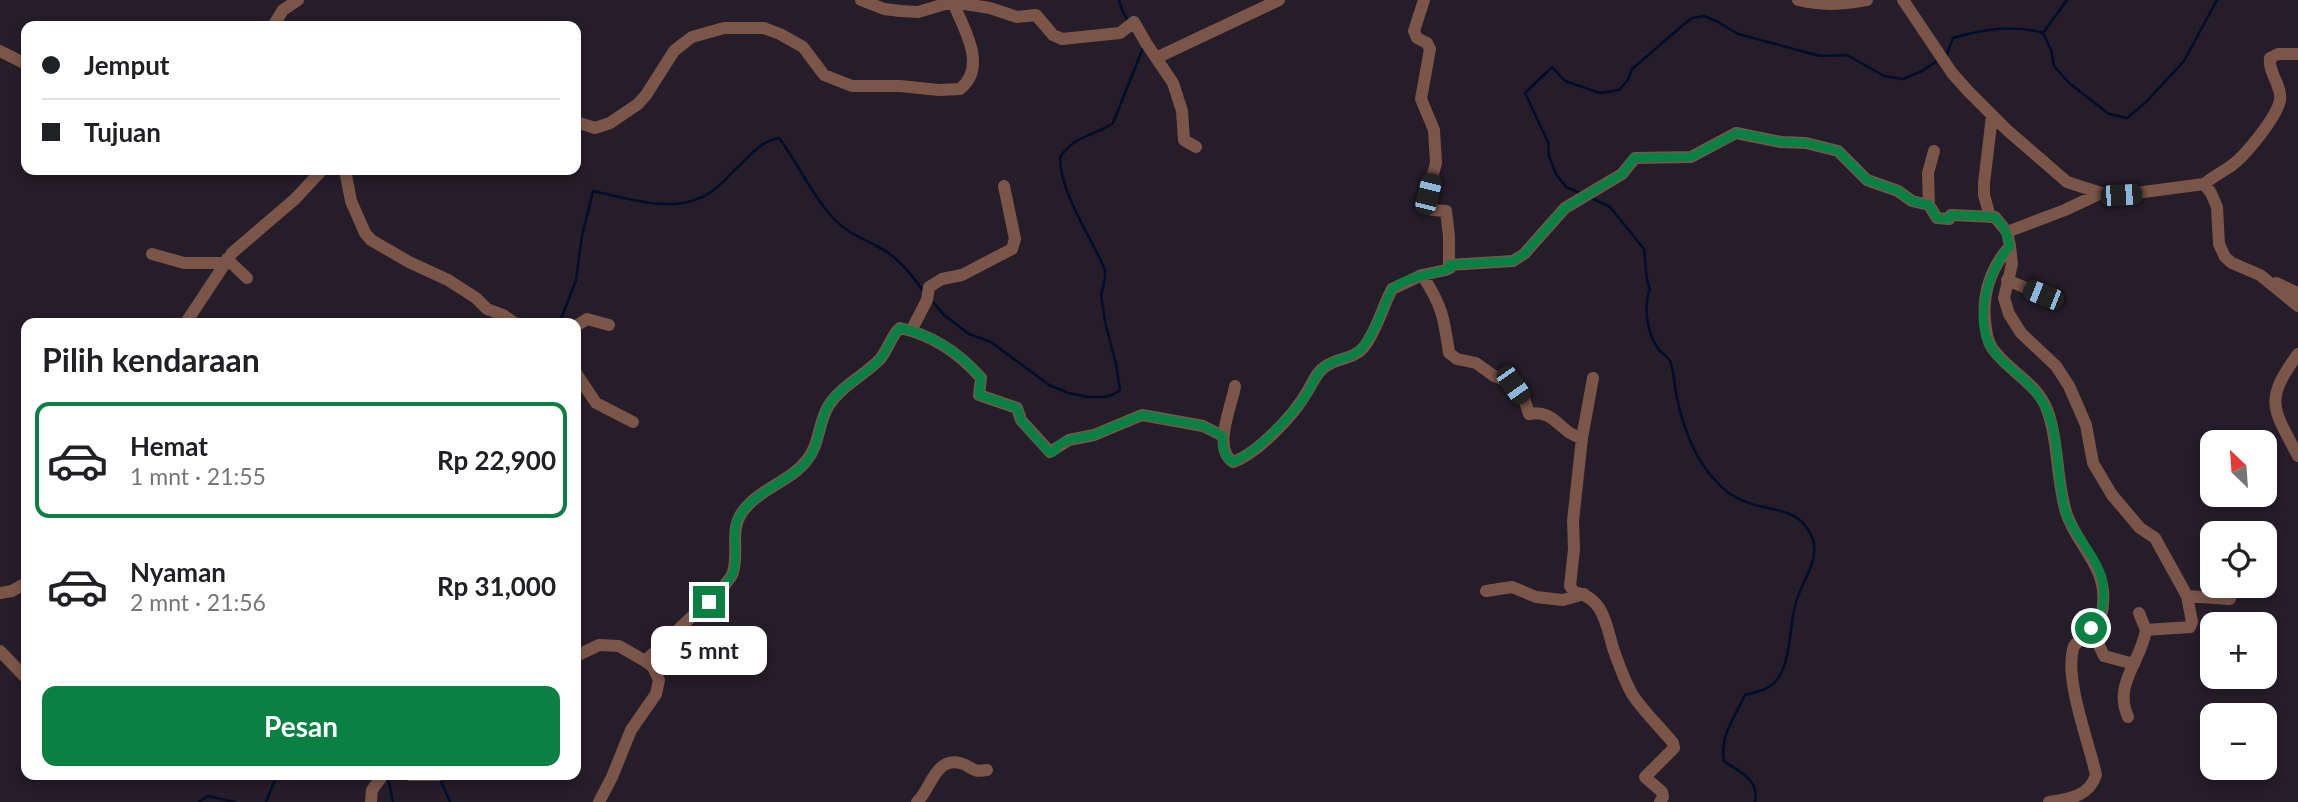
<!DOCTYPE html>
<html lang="id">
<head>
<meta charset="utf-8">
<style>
	:root { --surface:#fff; --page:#f2f2f2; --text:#202124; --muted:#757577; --line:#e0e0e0; --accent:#0b8043 }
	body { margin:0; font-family:Lato,sans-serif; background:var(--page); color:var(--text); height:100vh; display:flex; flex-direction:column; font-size:26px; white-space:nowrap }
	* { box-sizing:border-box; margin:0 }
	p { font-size:23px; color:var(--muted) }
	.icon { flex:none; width:38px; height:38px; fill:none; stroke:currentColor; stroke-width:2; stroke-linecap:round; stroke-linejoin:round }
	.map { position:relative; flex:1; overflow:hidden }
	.sheet { position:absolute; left:21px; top:318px; width:560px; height:462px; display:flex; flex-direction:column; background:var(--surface); border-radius:14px; box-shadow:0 4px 10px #0003 }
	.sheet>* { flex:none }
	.banner { position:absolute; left:21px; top:21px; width:560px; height:154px; border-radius:14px; box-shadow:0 4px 10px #0003; display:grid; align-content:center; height:154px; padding:0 21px; background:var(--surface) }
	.needle { width:46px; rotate:335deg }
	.tools { position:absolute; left:2200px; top:430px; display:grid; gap:14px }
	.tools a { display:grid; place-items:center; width:77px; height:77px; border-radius:14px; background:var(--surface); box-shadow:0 4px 10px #0003; font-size:35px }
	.end { position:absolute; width:32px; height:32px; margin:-16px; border:9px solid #0b8043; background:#fff; box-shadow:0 0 0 4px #fff }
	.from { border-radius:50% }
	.bubble { position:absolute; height:49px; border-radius:14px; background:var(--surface); box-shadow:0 4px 10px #0003; font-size:23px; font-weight:700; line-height:49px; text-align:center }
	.car { position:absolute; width:21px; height:42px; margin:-21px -10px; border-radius:9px; box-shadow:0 0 5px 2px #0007; background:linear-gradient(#222 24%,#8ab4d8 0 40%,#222 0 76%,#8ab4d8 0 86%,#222 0) }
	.banner b { display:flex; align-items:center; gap:24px; height:66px; font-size:26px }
	.banner b+b { border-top:2px solid var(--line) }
	.banner i { width:18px; height:18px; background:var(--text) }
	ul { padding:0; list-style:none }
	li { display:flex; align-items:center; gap:21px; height:116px; margin:0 14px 10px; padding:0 7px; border:4px solid transparent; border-radius:14px }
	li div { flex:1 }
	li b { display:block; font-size:26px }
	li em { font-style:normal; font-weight:700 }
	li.selected { border-color:var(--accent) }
	li>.icon { width:63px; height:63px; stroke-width:1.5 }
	h2 { padding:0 21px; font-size:32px; line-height:84px }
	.primary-button { display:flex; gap:14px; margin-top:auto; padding:14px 21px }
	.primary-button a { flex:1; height:80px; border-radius:14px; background:var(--accent); color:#fff; font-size:28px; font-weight:700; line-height:80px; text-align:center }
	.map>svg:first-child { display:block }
</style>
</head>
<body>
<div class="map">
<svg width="2298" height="802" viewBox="0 0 2298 802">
	<rect width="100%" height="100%" fill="#251d29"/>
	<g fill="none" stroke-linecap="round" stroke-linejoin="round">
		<!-- stream -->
		<path stroke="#000e2a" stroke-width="2.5" d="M1119,0L1123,12L1128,21
			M2043,33L2067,0
			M1946,56L1953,38C1982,29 2013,24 2043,33L2051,50L2054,66L2069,83L2109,114L2127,118L2146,102L2184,61L2217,0
			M1582,194L1566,187L1556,174L1549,156L1548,142L1525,93L1552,67L1565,81L1600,93L1619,90L1628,80L1632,69L1682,26L1692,18L1704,16L1718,22L1738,34L1820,56L1847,55L1884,76L1903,79L1922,71L1937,61
			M1591,198L1610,207L1644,249L1647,280L1650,289C1643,307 1647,334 1659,350C1663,354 1667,356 1670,361C1674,371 1674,382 1676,393C1682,424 1692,455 1714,479C1723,490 1736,499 1749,503C1773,512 1799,507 1812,537C1821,559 1802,581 1796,602C1789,626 1792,652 1780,675C1774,688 1758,692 1745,695C1735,717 1719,736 1724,761C1739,772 1760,779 1755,802
			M933,302L944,315L969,334L991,342L1049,385L1068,393L1088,397H1104L1112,395L1120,390L1116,364L1105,322L1101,295L1105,278V270C1091,236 1060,194 1060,157C1076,134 1093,137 1113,123L1143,48
			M559,324L576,280L582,236L593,191C632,199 680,217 715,189C724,182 731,173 739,166C751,154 762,141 779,138C798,163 811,194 833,218C851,237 867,239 887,252C902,262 913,277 924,292
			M385,778L389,782L393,802
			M440,779L450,802
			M199,802L208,796L235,802
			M266,802L277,775"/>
		<!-- minor -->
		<path stroke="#7b5547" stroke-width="12" d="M861,0L884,9L900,11L918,12L952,2L990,8L1017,17L1036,15L1053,35L1062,39L1120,33L1134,22L1146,43L1173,83L1182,111L1184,140L1196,147
			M1424,0L1414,31L1417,38L1427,43L1430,49L1421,99L1434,130L1436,163L1425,204L1432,210L1446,211L1449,236V265
			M1798,0C1822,6 1843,5 1867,0
			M1903,0L1952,73L1968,91L2007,130L2067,182L2101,193L2121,195L2204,184L2211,193L2217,207L2219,244L2225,257L2232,263L2260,275L2298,306
			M273,26L283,10L298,0
			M0,51L26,64
			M1156,58L1279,0
			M576,122L595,128L610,123L638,104L646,95L674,51L684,43L692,37L724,28H764L780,34L803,47L824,75L852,86H900L939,90L960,89C989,66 962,26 952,0
			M345,170L351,201L365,233L371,240L409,262L448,280L476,298L487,309L503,315L516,324
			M2204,184C2213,177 2222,172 2231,166C2245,156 2277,117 2280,100C2282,85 2268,73 2270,58L2278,54H2298
			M1929,205L1928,173L1934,151
			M1990,217L1984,195V183L1992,116
			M2007,232L2065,210L2101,193
			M2010,246C1989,270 1981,298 1986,329C1987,338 1989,346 1996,353C2013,374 2039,385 2048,412C2059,444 2056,479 2066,512C2076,545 2107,566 2103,603C2103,608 2102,614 2099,619C2093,629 2082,637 2074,646C2063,677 2089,742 2096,775C2089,797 2068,799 2049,802
			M152,254L184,263H225
			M227,259L247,278
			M1422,275C1442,305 1444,318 1449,353L1457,359L1476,363L1494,376L1511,382L1525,401L1529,414C1556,409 1559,433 1582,438L1573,521L1574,549L1570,586L1574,592C1605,598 1606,626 1614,651C1619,665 1624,679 1631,692C1639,707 1662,729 1673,743L1674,748L1645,777L1662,792L1663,797L1660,802
			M2007,280L2043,295
			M2276,283L2298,293
			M185,324L232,253L295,199L322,170
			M576,326L587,319L609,325
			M911,331L927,300L929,287L942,279L962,275L1012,249L1015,239L1004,186
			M2298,354C2263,402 2273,408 2298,456
			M576,373L596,403L633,422
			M1235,386C1232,406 1212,448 1233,462C1258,453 1294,415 1307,392C1313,383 1316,372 1326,366C1339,357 1353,360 1364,347C1377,330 1382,308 1392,289L1422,275L1446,270L1450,268L1449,265L1513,261L1524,254L1565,208L1622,174L1635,158L1691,157L1736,133L1781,142L1806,143L1838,151L1867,180L1898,191L1912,201L1929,205L1937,218L1949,219L1951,215L1995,217L2007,232L2010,246L2012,264L2004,298L2009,314L2021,333L2056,366L2069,386L2086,425L2093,463L2112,495L2140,528L2155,538L2187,596L2192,622L2190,627L2146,630C2141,662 2113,684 2128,717
			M1582,438L1593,378
			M1486,591L1512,587L1536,597L1563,600L1584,594
			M0,593L12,591L26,583
			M2187,596L2230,599
			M2139,613L2146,630
			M2091,628L2104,656L2134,664
			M0,651L26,678
			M576,656L599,645L619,646L645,661L653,667L659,680L656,694L631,730L612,777L599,802
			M645,661L725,585C727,581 732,577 733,572C739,553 730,531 741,514C757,489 789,483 807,460C820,444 818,422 829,405C841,386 865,375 880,359C888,350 892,334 900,328C932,335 960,354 981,378L979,395L1017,408L1021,420L1050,452L1069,440L1094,435L1142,415L1203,426L1223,436
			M410,775H439
			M371,802L372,790L383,775
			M917,802C931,789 935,757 960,763C973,766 970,773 987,770"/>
	</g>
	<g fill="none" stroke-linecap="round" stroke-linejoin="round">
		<!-- route -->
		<path stroke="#0b8043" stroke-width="9" d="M709,602C717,594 728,584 733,573C740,554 729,532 740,515C756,490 788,483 807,461C820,445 818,423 828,406C840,386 865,376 880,359C888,350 892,334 900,328C932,335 960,353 981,378L979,395L1017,408L1021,420L1049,452H1053L1060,444L1069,440L1094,435L1142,415L1203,426L1223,436C1222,446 1224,457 1233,462C1258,452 1293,415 1308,392C1312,384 1315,376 1322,369C1334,357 1352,361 1363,347C1377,330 1382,308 1392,289C1408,277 1427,275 1446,270L1450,268L1449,265L1513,261L1524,254L1565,208L1622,174L1634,158L1691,157L1737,133L1781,142L1806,143L1838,151L1867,180L1898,191L1912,201L1929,205L1937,218L1949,219L1951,215L1994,217C2004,224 2007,234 2010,246C1987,271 1971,325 1996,354C2014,374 2034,383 2046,408C2060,436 2056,482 2066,513C2075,538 2099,558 2103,584C2105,601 2103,616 2091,628"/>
	</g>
</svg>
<div class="tools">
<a><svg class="needle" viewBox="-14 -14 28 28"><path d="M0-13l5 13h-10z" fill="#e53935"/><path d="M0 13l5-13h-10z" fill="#757577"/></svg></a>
<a><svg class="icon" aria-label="locate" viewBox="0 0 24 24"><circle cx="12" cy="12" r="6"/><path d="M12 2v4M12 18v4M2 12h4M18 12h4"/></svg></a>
<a>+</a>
<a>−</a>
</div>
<i class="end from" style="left:2091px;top:628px"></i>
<i class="end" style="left:709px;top:602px"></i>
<div class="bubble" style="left:651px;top:626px;width:116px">5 mnt</div>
<i class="car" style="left:1428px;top:194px;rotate:14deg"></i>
<i class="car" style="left:2121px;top:195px;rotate:87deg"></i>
<i class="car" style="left:2043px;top:295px;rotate:292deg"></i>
<i class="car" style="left:1513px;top:385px;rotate:145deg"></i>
<div class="banner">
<b><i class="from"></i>Jemput</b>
<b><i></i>Tujuan</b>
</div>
<section class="sheet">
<h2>Pilih kendaraan</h2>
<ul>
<li class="selected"><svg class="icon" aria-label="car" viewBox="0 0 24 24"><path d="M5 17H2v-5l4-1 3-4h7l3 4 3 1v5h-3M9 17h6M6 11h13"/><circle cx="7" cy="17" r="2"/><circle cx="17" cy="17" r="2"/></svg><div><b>Hemat</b><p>1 mnt · 21:55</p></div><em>Rp 22,900</em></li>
<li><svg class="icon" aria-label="car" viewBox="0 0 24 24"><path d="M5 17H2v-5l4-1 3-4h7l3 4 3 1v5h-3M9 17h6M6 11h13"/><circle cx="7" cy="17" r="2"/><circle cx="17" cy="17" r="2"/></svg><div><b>Nyaman</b><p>2 mnt · 21:56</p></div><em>Rp 31,000</em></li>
</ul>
<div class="primary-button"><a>Pesan</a></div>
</section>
</div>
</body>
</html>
